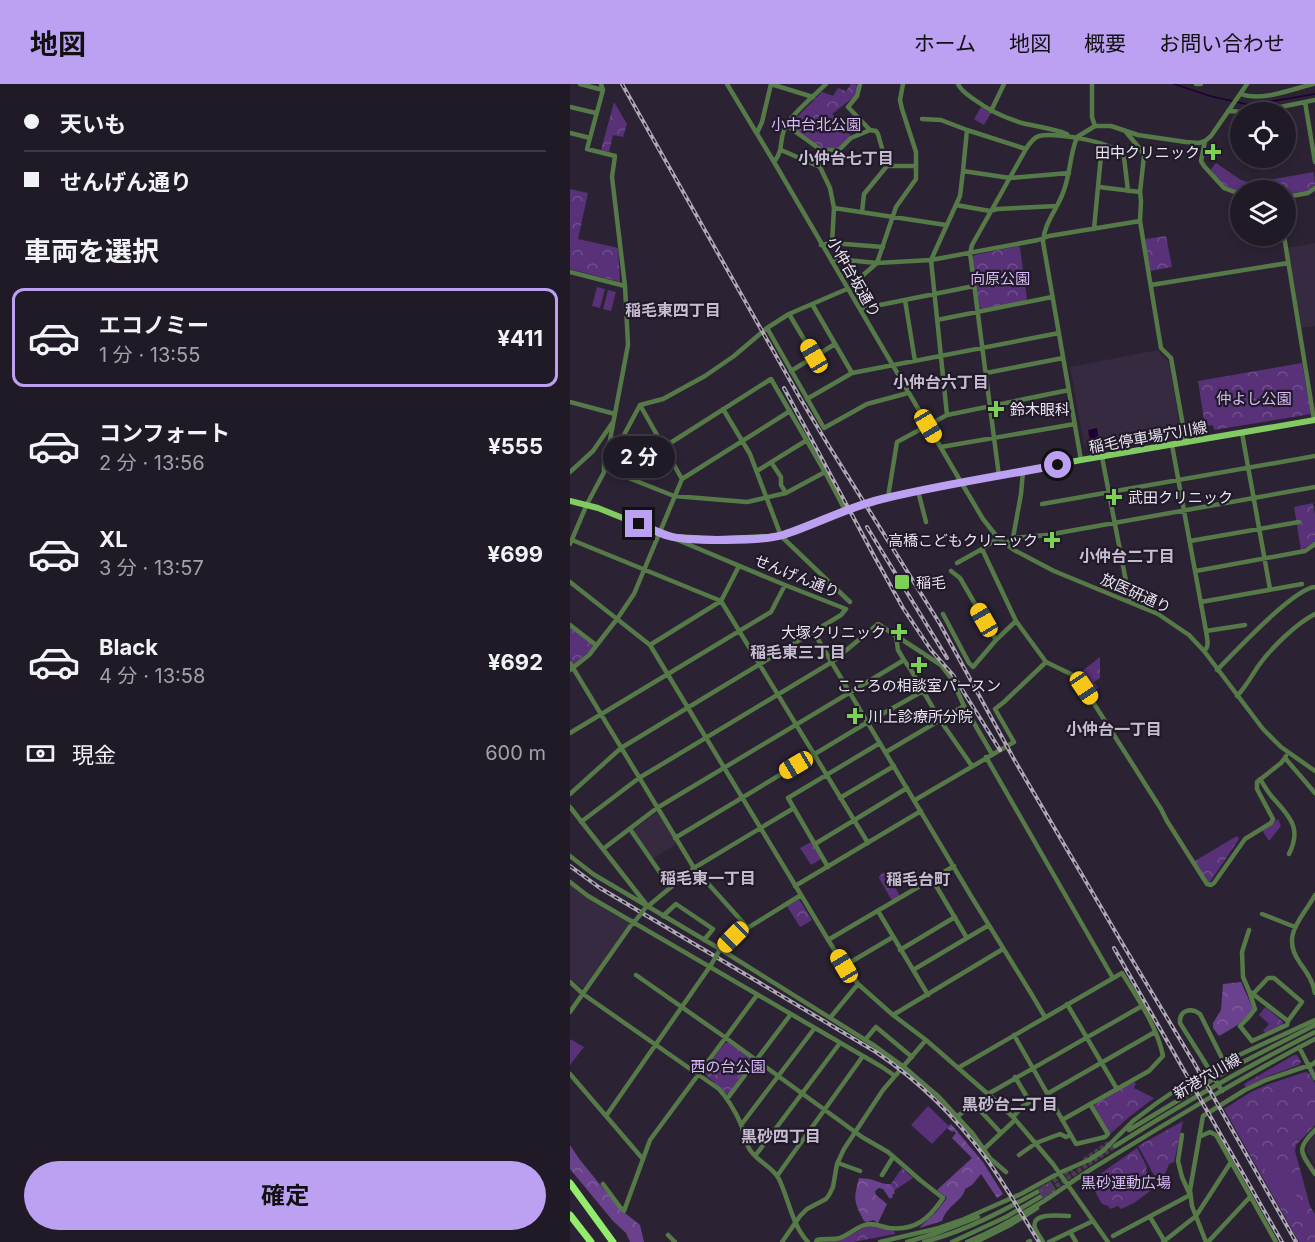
<!DOCTYPE html>
<html lang="ja">
<head>
<meta charset="utf-8">
<style>
	:root { --surface:#201a26; --page:#28232e; --text:#f1f3f6; --muted:#a2a1a7; --line:#3d3843; --accent:#bca0f2 }
	body { margin:0; font-family:Inter,"Noto Sans JP",sans-serif; background:var(--page); color:var(--text); height:100vh; display:flex; flex-direction:column; font-size:22px; white-space:nowrap }
	* { box-sizing:border-box; margin:0 }
	p { font-size:20px; color:var(--muted) }
	.icon { flex:none; width:33px; height:33px; fill:none; stroke:currentColor; stroke-width:2; stroke-linecap:round; stroke-linejoin:round }
	.map { position:relative; flex:1; overflow:hidden }
	.sheet { display:flex; flex-direction:column; background:var(--surface); width:570px }
	.sheet>* { flex:none }
	.banner { display:grid; align-content:center; height:132px; padding:0 24px; background:var(--surface) }
	.tools { position:absolute; left:660px; top:18px; display:grid; gap:12px }
	.tools a { display:grid; place-items:center; width:66px; height:66px; border-radius:50%; background:var(--surface); box-shadow:0 3px 9px #0003,0 0 0 2px var(--line); font-size:30px }
	.end { position:absolute; width:27px; height:27px; margin:-14px; border:8px solid #bca0f2; background:#111; box-shadow:0 0 0 3px #111 }
	.from { border-radius:50% }
	.bubble { position:absolute; height:42px; border-radius:21px; background:var(--surface); box-shadow:0 3px 9px #0003,0 0 0 2px var(--line); font-size:20px; font-weight:700; line-height:42px; text-align:center }
	.car { position:absolute; width:18px; height:36px; margin:-18px -9px; border-radius:8px; box-shadow:0 0 4px 2px #0007; background:linear-gradient(#f5c518 24%,#345 0 40%,#f5c518 0 76%,#345 0 86%,#f5c518 0) }
	.banner b { display:flex; align-items:center; gap:21px; height:57px; font-size:22px }
	.banner b+b { border-top:2px solid var(--line) }
	.banner i { width:15px; height:15px; background:var(--text) }
	ul { padding:0; list-style:none }
	li { display:flex; align-items:center; gap:18px; height:99px; margin:0 12px 9px; padding:0 12px; border:3px solid transparent; border-radius:12px }
	li div { flex:1 }
	li b { display:block; font-size:22px }
	li em { font-style:normal; font-weight:700 }
	li.on { border-color:var(--accent) }
	li>.icon { width:54px; height:54px; stroke-width:1.5 }
	h2 { padding:0 24px; font-size:27px; line-height:72px }
	.pay { display:flex; align-items:center; gap:15px; height:66px; padding:0 24px; font-size:22px }
	.pay p { margin-inline-start:auto }
	.button { display:flex; gap:12px; margin-top:auto; padding:12px 24px }
	.button a { flex:1; height:69px; border-radius:36px; background:var(--accent); color:#111; font-size:24px; font-weight:700; line-height:69px; text-align:center }
	header { display:flex; align-items:center; gap:36px; box-sizing:border-box; height:84px; padding:0 30px; background:var(--accent); color:#111 }
	header strong { font-size:28px }
	nav { display:flex; gap:33px; margin-inline-start:auto; font-size:21px }
	main { display:flex; flex:1; min-height:0 }
	.map>svg:first-child { display:block }
</style>
</head>
<body>
<header>
<strong>地図</strong>
<nav><a>ホーム</a><a>地図</a><a>概要</a><a>お問い合わせ</a></nav>
</header>
<main>
<section class="sheet">
<div class="banner">
<b><i class="from"></i>天いも</b>
<b><i></i>せんげん通り</b>
</div>
<h2>車両を選択</h2>
<ul>
<li class="on"><svg class="icon" aria-label="car" viewBox="0 0 24 24"><path d="M5 17H2v-5l4-1 3-4h7l3 4 3 1v5h-3M9 17h6M6 11h13"/><circle cx="7" cy="17" r="2"/><circle cx="17" cy="17" r="2"/></svg><div><b>エコノミー</b><p>1 分 · 13:55</p></div><em>¥411</em></li>
<li><svg class="icon" aria-label="car" viewBox="0 0 24 24"><path d="M5 17H2v-5l4-1 3-4h7l3 4 3 1v5h-3M9 17h6M6 11h13"/><circle cx="7" cy="17" r="2"/><circle cx="17" cy="17" r="2"/></svg><div><b>コンフォート</b><p>2 分 · 13:56</p></div><em>¥555</em></li>
<li><svg class="icon" aria-label="car" viewBox="0 0 24 24"><path d="M5 17H2v-5l4-1 3-4h7l3 4 3 1v5h-3M9 17h6M6 11h13"/><circle cx="7" cy="17" r="2"/><circle cx="17" cy="17" r="2"/></svg><div><b>XL</b><p>3 分 · 13:57</p></div><em>¥699</em></li>
<li><svg class="icon" aria-label="car" viewBox="0 0 24 24"><path d="M5 17H2v-5l4-1 3-4h7l3 4 3 1v5h-3M9 17h6M6 11h13"/><circle cx="7" cy="17" r="2"/><circle cx="17" cy="17" r="2"/></svg><div><b>Black</b><p>4 分 · 13:58</p></div><em>¥692</em></li>
</ul>
<div class="pay"><svg class="icon" aria-label="cash" viewBox="0 0 24 24"><path d="M3 7h18v10H3z"/><circle cx="12" cy="12" r="2"/></svg>現金<p>600 m</p></div>
<div class="button"><a>確定</a></div>
</section>
<div class="map">
<svg width="745" height="1158" viewBox="0 0 745 1158">
	<defs>
		<pattern id="grass-dots" width="8" height="8" patternUnits="userSpaceOnUse" patternTransform="scale(1.5)"><rect width="8" height="8" fill="#583178"/><path d="M2 2h.1M6 6h.1" fill="none" stroke="#704f8c" stroke-width="1.8" stroke-linecap="round"/></pattern>
		<pattern id="forest-crowns" width="20" height="18" patternUnits="userSpaceOnUse" patternTransform="scale(1.5)"><rect width="20" height="18" fill="#6a418d"/><path d="M2 6a3 3 0 1 1 6 0M12 15a3 3 0 1 1 6 0" fill="none" stroke="#7f5c9d"/></pattern>
		<pattern id="park-crowns" width="20" height="18" patternUnits="userSpaceOnUse" patternTransform="scale(1.5)"><rect width="20" height="18" fill="#583178"/><path d="M2 6a3 3 0 1 1 6 0M12 15a3 3 0 1 1 6 0" fill="none" stroke="#704f8c"/></pattern>
		<pattern id="water-waves" width="16" height="10" patternUnits="userSpaceOnUse" patternTransform="scale(1.5)"><rect width="16" height="10" fill="#1e0034"/><path d="M0 5q4-4 8 0t8 0" fill="none" stroke="#3f2552"/></pattern>
	</defs>
	<rect width="100%" height="100%" fill="#2b2333"/>
	<!-- built -->
	<path fill="#352a40" d="M745,159V242L731,244L718,164Z
		M588,266L591,271L595,274L599,279L611,348L609,352L521,367L514,360L500,283Z
		M85,729H88L107,760L82,775L64,748V745Z
		M0,800L59,837L60,841L15,904H12L0,894Z
		M745,1050V1081L737,1067L738,1057Z"/>
	<!-- grass -->
	<path fill="url(#grass-dots)" d="M481,1098L486,1106L473,1115L467,1105Z"/>
	<!-- forest -->
	<path fill="url(#forest-crowns)" d="M671,898L683,925C675,938 661,945 649,952L643,944V939L651,926L653,900Z
		M381,1040L413,1078L433,1110L427,1114L411,1090L402,1101L395,1105C393,1117 377,1121 372,1137L349,1144L366,1128L377,1114L367,1106L402,1074L382,1054L386,1049L384,1047L382,1048L377,1044Z
		M0,1061L10,1076L50,1125L70,1141L74,1158H60L56,1149L43,1137L0,1085Z
		M289,1094C294,1095 298,1094 303,1096C310,1098 314,1101 321,1100L325,1106L324,1107L325,1109L322,1111L323,1113L320,1115L313,1105L309,1104L305,1107L306,1111L317,1120L308,1139L303,1136L297,1138L294,1137C284,1118 283,1116 289,1094Z"/>
	<!-- park -->
	<path fill="url(#park-crowns)" d="M281,0H285L288,2L285,12L262,30L281,52L268,65H252L220,43V40L252,8L263,12L268,4L276,7Z
		M44,18L57,40L53,53L43,51L39,68L31,66Z
		M411,23L421,29L414,41L404,35Z
		M646,79L671,96L681,99L744,88L745,101L738,107L716,110V106H670V108C658,104 645,98 641,85Z
		M0,105L18,109L8,155L48,164L50,198L0,185Z
		M596,152L602,183L580,187L575,155Z
		M448,162L450,164L457,214L455,217L412,225L409,223L402,174L405,171Z
		M732,279L741,330L644,346L643,341L635,342L628,297Z
		M743,419L745,431V458L731,466L724,423Z
		M0,543L23,560V563L6,580H3L0,575Z
		M530,573V594L524,598L528,604L520,610L507,591Z
		M708,735L711,742L699,757L692,746Z
		M667,752L669,755L640,798H636L623,778Z
		M241,758L251,775L241,781L230,764Z
		M316,787L330,812L324,816L321,815L309,794L310,791Z
		M229,815L242,836L230,843L217,822Z
		M696,923L713,938V941L696,949L693,947L699,940L689,931Z
		M0,955L14,963L0,981Z
		M158,958L182,974L183,978L159,1010H156L135,990L134,987L155,959Z
		M724,971H727L731,978L729,981L696,993L676,1004L674,1000Z
		M735,988L739,989L745,999V1041L726,1061L725,1067L740,1122L745,1130V1158H729L654,1025L681,1008L699,1000Z
		M562,998L566,999L564,1004L584,1014L559,1033L540,1050L524,1022L525,1020Z
		M613,1037L604,1078L599,1080L593,1095L588,1098L568,1062Z
		M567,1064L577,1083L576,1086L584,1104L564,1119L551,1125L548,1122L540,1125L538,1122L532,1120L523,1104V1095Z
		M332,1084L343,1094L325,1106L321,1100Z
		M300,1141L324,1146L325,1150L283,1158H249L252,1157H268Z"/>
	<!-- garden -->
	<path fill="#583178" d="M27,203L35,205L30,224L22,222Z
		M38,206L46,208L41,227L33,225Z
		M358,1022L379,1042L362,1060L341,1041Z
		M706,1076L732,1123L720,1130L694,1083Z"/>
	<!-- water -->
	<path fill="url(#water-waves)" d="M527,344L530,362L521,363L518,346Z"/>
	<g fill="none" stroke-linecap="round" stroke-linejoin="round">
		<!-- stream -->
		<path stroke="#1e0034" stroke-width="1.5" d="M604,0L640,12L680,21L745,10"/>
		<!-- minor-tunnel -->
		<path stroke="#48404f" stroke-width="4.5" stroke-dasharray="4.5 2" stroke-linecap="butt" d="M514,1076L539,1059
			M467,1108L502,1085
			M470,1113L545,1062"/>
		<!-- minor -->
		<path stroke="#567948" stroke-width="4.5" d="M10,0L33,6L31,0
			M157,0L204,78L391,398L413,435L428,454L444,466L484,487L588,530L619,551L634,567L693,645L711,663L745,687
			M201,0L243,13
			M290,0L287,12L278,23L300,46L306,47L308,50L317,82H346
			M388,0C391,7 398,11 405,16C420,27 437,35 456,40C470,43 484,45 497,50
			M522,0V33L525,42
			M626,0H631
			M33,6L17,65L45,72L42,93L55,202L58,261L40,356L34,379V387
			M671,10C692,18 722,5 743,0
			M735,18L745,78
			M0,23L26,29
			M421,27L434,0
			M658,27L677,28
			M679,28L691,27L745,16
			M352,35L371,36L397,46L456,65
			M216,41L251,66
			M556,48L571,66L574,72L570,108L571,117L570,137L591,264L601,274L616,359
			M0,49L20,54
			M187,49L192,38L201,0
			M635,57L631,77L634,82L654,104L670,110
			M211,66L250,83
			M204,78C214,65 209,59 214,46C220,31 244,12 256,0
			M393,87L440,94L499,89
			M529,103L570,108
			M716,113L738,109L745,104
			M386,121L420,127L427,125L487,122
			M264,124L376,141
			M292,128L294,110L317,82
			M524,145L532,61
			M714,152L744,336
			M262,159L313,163
			M251,161L262,159L264,124L260,104L250,83L249,76L251,66H269L281,54L300,46
			M262,178L266,175L307,179L361,176L468,156L479,152L570,137
			M0,188L55,202
			M581,201L718,179
			M335,216L345,277
			M242,220L282,289
			M290,225L404,202
			M219,230L244,272
			M367,236L482,213
			M197,244L254,344L297,320L338,309
			M221,287L265,260
			M416,289L493,274
			M237,315L282,289L489,249
			M0,318L45,330
			M70,321L112,395
			M153,325L180,370L211,452L280,518
			M377,331L361,176L390,112L393,87L397,46
			M672,349L700,505
			M602,361L636,547C637,555 640,562 634,567
			M94,363L201,295L255,388L275,426
			M371,363L505,340
			M532,373L560,518
			M511,376L473,158C474,138 488,125 494,106C500,90 500,72 506,56L507,53L525,42H541L568,51L616,58L629,59L635,57L641,52L677,0
			M201,378L211,393V401L216,409
			M36,385L104,412L177,418L216,409L255,388
			M187,387L237,356
			M0,388L23,367L43,338
			M429,392L400,169L402,161L456,65C459,60 463,54 469,52C487,48 546,58 554,73L558,107
			M348,407L356,438
			M318,413L327,358L377,331L499,306
			M472,420L745,372
			M443,454L451,410L453,387
			M2,456L151,517L298,759
			M620,457L729,438
			M0,460L17,420L70,321L93,315L135,292L164,272L197,244L219,230L277,205L307,179L326,123L346,95V68L332,25L330,16L333,0
			M435,460L443,454L477,451L745,403
			M387,479L412,465L428,454
			M381,487L390,494L426,556L446,537
			M626,487L735,467L745,460
			M0,498L80,561L274,882L288,900L323,931L356,956L418,1010L443,1033L483,1080L538,1158
			M631,518L732,500
			M373,530L399,579L403,583L426,556
			M0,541L26,561
			M243,547L401,812L462,911L475,933
			M636,547L675,541
			M326,552L328,566L334,576L341,586L370,636L402,682
			M80,561L151,517L169,482
			M476,578L507,593L591,725L597,737L637,800L641,801L644,799L675,755L701,739L703,735L687,705V698L711,679L715,674
			M0,579L124,784L178,844
			M0,586L19,571L47,535L64,510L112,395L220,327
			M647,586C664,569 724,504 745,503
			M667,612C676,603 682,591 689,581C701,564 727,539 745,530
			M0,649L201,528L215,501
			M316,668L394,622
			M716,672L715,674L745,709
			M416,673L543,894
			M690,695C694,701 698,709 704,715C720,733 732,744 719,770
			M0,710L51,664L271,531L276,525L215,501L103,454
			M270,714L324,682
			M345,716L444,658L425,625L434,618L476,578L446,537L412,465
			M0,723L76,820
			M11,738L69,694L262,578L308,540L371,581L383,597L394,622L422,670
			M60,745L100,803
			M105,754L298,638L353,607
			M245,760L337,704
			M33,765L87,724L334,576
			M0,772L23,790L150,865L305,962L334,983L369,1013L403,1050L422,1077
			M258,783L218,714L310,659
			M362,795L397,854
			M0,798L18,812L312,983L325,992
			M225,802L351,727
			M745,811C732,835 710,851 730,879C737,889 743,897 745,909
			M77,823L124,784L224,724
			M308,827L358,911
			M692,830L725,843
			M93,832L106,820L143,845L134,856
			M679,846L672,868L673,893L679,907L718,937L732,918L704,894H698L684,909
			M258,856L384,782
			M330,866L385,833
			M149,867L163,853L231,811
			M274,882L323,853
			M343,886L419,841
			M66,891L156,954L292,1053L318,1068L350,1096L373,1114C359,1135 345,1147 319,1144C313,1143 306,1140 300,1140C290,1140 280,1150 270,1154C263,1156 255,1154 247,1156L246,1158
			M0,898L13,910L149,1005C158,1015 165,1027 171,1040C174,1049 175,1058 180,1066C188,1078 203,1083 209,1095C219,1116 222,1141 238,1158
			M679,907L685,925L678,934L670,942L682,957L717,941L718,937
			M497,920L547,1005
			M0,928L64,837
			M323,931L433,865
			M260,934L288,900
			M444,951L506,1060L535,1053L538,1050L520,1020
			M295,956L306,943L342,973
			M729,963L745,994
			M634,977L610,939C609,926 621,923 630,930L654,978
			M388,984L552,889C568,915 587,942 593,972L579,987L492,1036
			M0,990L72,1074
			M418,1010L572,922
			M477,1010L585,948
			M157,1015L221,930
			M36,1032L141,881
			M387,1033L403,1019L431,1049
			M443,1033L453,1022L460,1018L445,993
			M171,1041L244,945
			M559,1046L665,982L745,941
			M745,1046C725,1066 731,1068 745,1090
			M629,1053L640,1048L646,1051L706,1158
			M545,1062C610,1021 676,983 745,948
			M414,1065L445,1036
			M449,1071L466,1059L490,1050L496,1053L501,1051
			M185,1072L270,959
			M422,1076L436,1088
			M268,1079L290,1087
			M312,1091L323,1073
			M207,1092L293,972
			M33,1100L50,1123L54,1127L80,1056L187,911
			M580,1133L595,1158
			M500,1148L506,1158
			M98,1151L105,1158
			M543,1152L620,1111L612,1093L608,1077L612,1051
			M212,1158L230,1132L237,1125L256,1115L259,1111L263,1103L267,1080L274,1065L313,1006L356,956
			M310,1158L369,1144L392,1136L451,1110L489,1089L519,1076L533,1067L563,1037L587,1019L616,999L654,978L745,936
			M337,1158L367,1149L408,1133
			M354,1158C395,1147 431,1128 467,1108
			M382,1158L436,1133L470,1113
			M397,1158C424,1147 449,1132 474,1117C489,1107 504,1096 520,1086C594,1041 668,995 745,955
			M406,1158L440,1141L467,1124
			M458,1158L460,1157
			M473,1158C471,1154 467,1149 465,1144C460,1128 490,1132 499,1132
			M479,1158L523,1137
			M593,1158L626,1132L661,1078
			M636,1158L622,1122L620,1106L633,1032L675,1006L696,996L743,980L745,978
			M638,1158L680,1113"/>
		<!-- major -->
		<path stroke="#82cb63" stroke-width="6" d="M0,417L28,424L100,453L147,455L198,453L211,452L275,426L302,417L342,408L511,376L745,336"/>
		<!-- highway -->
		<path stroke="#93ec6c" stroke-width="7" d="M0,1099L43,1158
			M0,1131L21,1158"/>
		<!-- rail casing -->
		<g stroke="#aea8b5" stroke-width="4">
			<path id="rail" d="M52,0L230,314L257,359L370,540L445,677L555,864L623,977L726,1158
				M214,304L303,470L333,524L361,566L383,591L430,666
				M297,443L377,574
				M0,782L30,804L306,968C349,997 384,1031 415,1073C435,1100 451,1130 469,1158
				M544,864L712,1158"/>
		</g>
		<!-- rail -->
		<use href="#rail" stroke="#211a29" stroke-width="1.5" stroke-dasharray="4.5" stroke-linecap="butt"/>
		<!-- minor-bridge -->
		<path stroke="#567948" stroke-width="4.5" d="M66,836L76,823
			M141,881L149,867
			M634,977L652,1007"/>
	</g>
	<g fill="none" stroke-linecap="round" stroke-linejoin="round">
		<!-- route -->
		<path stroke="#bca0f2" stroke-width="8" d="M69,440C79,444 89,449 99,452C118,458 194,457 213,451C247,440 278,423 312,415C370,401 429,392 488,381"/>
	</g>
	<!-- markers -->
	<g fill="#7cd155" stroke="#211a29" stroke-width="2">
		<path d="M640 59h6v6h6v6h-6v6h-6v-6h-6v-6h6z"/>
		<path d="M423 316h6v6h6v6h-6v6h-6v-6h-6v-6h6z"/>
		<path d="M541 404h6v6h6v6h-6v6h-6v-6h-6v-6h6z"/>
		<path d="M479 447h6v6h6v6h-6v6h-6v-6h-6v-6h6z"/>
		<rect x="324" y="490" width="16" height="16" rx="3"/>
		<path d="M326 539h6v6h6v6h-6v6h-6v-6h-6v-6h6z"/>
		<path d="M346 572h6v6h6v6h-6v6h-6v-6h-6v-6h6z"/>
		<path d="M282 623h6v6h6v6h-6v6h-6v-6h-6v-6h6z"/>
	</g>
	<g text-anchor="middle" dominant-baseline="central" stroke-width="4.5" stroke-linejoin="round" paint-order="stroke">
		<!-- park labels -->
		<g font-size="15" fill="#d9b9f9" stroke="#211a29">
			<text x="246" y="40">小中台北公園</text>
			<text x="430" y="194">向原公園</text>
			<text x="684" y="314">仲よし公園</text>
			<text x="158" y="982">西の台公園</text>
			<text x="556" y="1098">黒砂運動広場</text>
		</g>
		<!-- poi labels -->
		<g font-size="15" fill="#e9e4ef" stroke="#211a29" text-anchor="start">
			<text x="630" y="68" text-anchor="end">田中クリニック</text>
			<text x="440" y="325">鈴木眼科</text>
			<text x="558" y="413">武田クリニック</text>
			<text x="468" y="456" text-anchor="end">高橋こどもクリニック</text>
			<text x="346" y="498">稲毛</text>
			<text x="316" y="548" text-anchor="end">大塚クリニック</text>
			<text x="349" y="601" text-anchor="middle">こころの相談室パースン</text>
			<text x="298" y="632">川上診療所分院</text>
		</g>
		<!-- street labels -->
		<g font-size="15" fill="#e9e4ef" stroke="#211a29">
			<text transform="translate(284 193) rotate(60)">小仲台坂通り</text>
			<text transform="translate(578 353) rotate(-10)">稲毛停車場穴川線</text>
			<text transform="translate(227 492) rotate(22)">せんげん通り</text>
			<text transform="translate(566 509) rotate(24)">放医研通り</text>
			<text transform="translate(637 992) rotate(-30)">新港穴川線</text>
		</g>
		<!-- neighbourhood labels -->
		<g font-size="16" font-weight="bold" fill="#c7bdd1" stroke="#211a29">
			<text x="276" y="74">小仲台七丁目</text>
			<text x="103" y="226">稲毛東四丁目</text>
			<text x="371" y="298">小仲台六丁目</text>
			<text x="557" y="472">小仲台二丁目</text>
			<text x="228" y="568">稲毛東三丁目</text>
			<text x="544" y="645">小仲台一丁目</text>
			<text x="138" y="794">稲毛東一丁目</text>
			<text x="348" y="795">稲毛台町</text>
			<text x="440" y="1020">黒砂台二丁目</text>
			<text x="211" y="1052">黒砂四丁目</text>
		</g>
	</g>
</svg>
<div class="tools">
<a><svg class="icon" aria-label="locate" viewBox="0 0 24 24"><circle cx="12" cy="12" r="6"/><path d="M12 2v4M12 18v4M2 12h4M18 12h4"/></svg></a>
<a><svg class="icon" aria-label="layers" viewBox="0 0 24 24"><path d="M12 4l9 5-9 5-9-5zM3 14l9 5 9-5"/></svg></a>
</div>
<i class="end from" style="left:488px;top:381px"></i>
<i class="end" style="left:69px;top:440px"></i>
<div class="bubble" style="left:33px;top:352px;width:72px">2 分</div>
<i class="car" style="left:244px;top:272px;rotate:330deg"></i>
<i class="car" style="left:358px;top:342px;rotate:149deg"></i>
<i class="car" style="left:414px;top:536px;rotate:330deg"></i>
<i class="car" style="left:514px;top:604px;rotate:146deg"></i>
<i class="car" style="left:226px;top:681px;rotate:239deg"></i>
<i class="car" style="left:163px;top:853px;rotate:225deg"></i>
<i class="car" style="left:274px;top:882px;rotate:329deg"></i>
</div>
</main>
</body>
</html>
